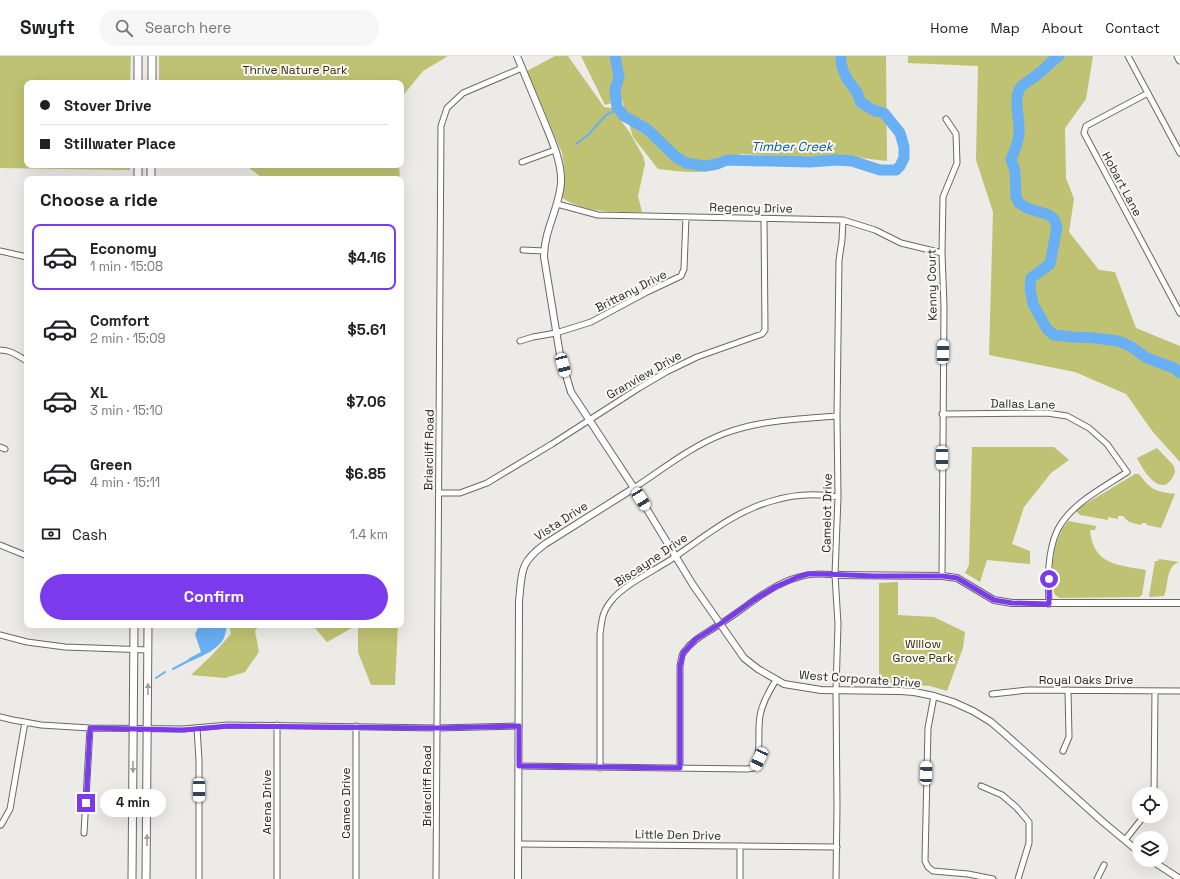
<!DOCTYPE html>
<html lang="en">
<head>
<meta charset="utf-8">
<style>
	:root { --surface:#fff; --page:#f6f6f6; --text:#202124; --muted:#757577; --line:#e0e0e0; --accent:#7c3aed }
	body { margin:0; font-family:"Space Grotesk",sans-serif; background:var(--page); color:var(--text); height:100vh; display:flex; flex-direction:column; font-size:15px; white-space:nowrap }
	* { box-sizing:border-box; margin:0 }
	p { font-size:13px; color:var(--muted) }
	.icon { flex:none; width:22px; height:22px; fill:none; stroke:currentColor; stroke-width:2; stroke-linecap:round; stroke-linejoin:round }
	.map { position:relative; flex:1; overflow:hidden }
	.details { position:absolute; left:24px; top:120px; width:380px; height:452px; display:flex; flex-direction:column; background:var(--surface); border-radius:8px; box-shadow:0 4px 16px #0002 }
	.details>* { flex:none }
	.banner { position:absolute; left:24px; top:24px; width:380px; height:88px; border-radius:8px; box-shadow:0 4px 16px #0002; display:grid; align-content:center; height:88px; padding:0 16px; background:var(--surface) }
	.fabs { position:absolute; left:1132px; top:731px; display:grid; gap:8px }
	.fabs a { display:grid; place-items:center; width:36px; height:36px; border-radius:50%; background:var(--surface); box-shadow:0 4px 16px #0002; font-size:20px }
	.end { position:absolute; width:18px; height:18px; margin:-9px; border:5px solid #7c3aed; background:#fff; box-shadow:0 0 0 2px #fff }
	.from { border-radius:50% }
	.bubble { position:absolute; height:28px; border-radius:14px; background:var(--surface); box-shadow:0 4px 16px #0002; font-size:13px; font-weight:700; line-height:28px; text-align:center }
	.car { position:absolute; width:12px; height:24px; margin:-12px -6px; border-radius:5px; box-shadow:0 0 3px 1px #0007; background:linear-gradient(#fff 24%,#345 0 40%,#fff 0 76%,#345 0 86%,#fff 0) }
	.banner b { display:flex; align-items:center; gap:14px; height:38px; font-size:15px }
	.banner b+b { border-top:1px solid var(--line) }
	.banner i { width:10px; height:10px; background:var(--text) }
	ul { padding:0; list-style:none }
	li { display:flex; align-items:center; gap:12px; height:66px; margin:0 8px 6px; padding:0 8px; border:2px solid transparent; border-radius:8px }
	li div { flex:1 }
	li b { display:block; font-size:15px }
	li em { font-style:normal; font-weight:700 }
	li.active { border-color:var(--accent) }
	li>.icon { width:36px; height:36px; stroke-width:1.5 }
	h2 { padding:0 16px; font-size:18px; line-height:48px }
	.pay { display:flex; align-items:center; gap:10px; height:44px; padding:0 16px; font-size:15px }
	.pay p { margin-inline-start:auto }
	.primary-button { display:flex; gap:8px; margin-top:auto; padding:8px 16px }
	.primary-button a { flex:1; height:46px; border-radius:24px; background:var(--accent); color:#fff; font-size:16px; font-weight:700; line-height:46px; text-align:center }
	header { display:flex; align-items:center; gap:24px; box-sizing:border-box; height:56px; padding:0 20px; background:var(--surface); border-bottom:1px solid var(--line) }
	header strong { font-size:19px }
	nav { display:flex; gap:22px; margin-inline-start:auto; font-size:14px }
	.search { width:280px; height:36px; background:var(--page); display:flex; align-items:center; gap:10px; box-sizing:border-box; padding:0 14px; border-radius:22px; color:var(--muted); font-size:15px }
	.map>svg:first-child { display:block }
</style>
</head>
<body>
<header>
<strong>Swyft</strong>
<div class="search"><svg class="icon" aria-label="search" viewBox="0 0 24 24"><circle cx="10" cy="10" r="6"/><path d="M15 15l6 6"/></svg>Search here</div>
<nav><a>Home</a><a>Map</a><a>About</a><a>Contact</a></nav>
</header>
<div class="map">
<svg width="1180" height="823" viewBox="0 0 1180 823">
	<rect width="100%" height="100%" fill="#ecebe7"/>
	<!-- green -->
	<path fill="#bfc272" d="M0,0H131L130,27H27V109H130V114L0,112Z
		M159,0H448L423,15L401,42V27H159Z
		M555,0H568L604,51L612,52L630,77L643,100L645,108L638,140L642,156C613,156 587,157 562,142L565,118L562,97L527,15Z
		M581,0H886L887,105L845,100L796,101L740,98C736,102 731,108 726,110C705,120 679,115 658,113L633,81L622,44L605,49Z
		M908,0H1093L1086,43L1065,72L1066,122L1074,143L1069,176L1099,214L1115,216L1136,272L1180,290V406L1153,376L1126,338L1075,316L989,299L993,156L976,104L978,10L908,7Z
		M245,109H399L400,123H264Z
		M972,391H1054L1069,404L1051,417L1024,451L1012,488L1030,495V508L987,504L980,526L965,517L969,509Z
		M1157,392L1174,410L1175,416C1164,446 1144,417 1137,402Z
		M1135,418H1139C1152,435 1155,435 1175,438L1161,472L1147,469L1146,467H1142L1141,469C1133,467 1128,467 1123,460H1118V463L1108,461V464L1080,459L1076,455L1082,450Z
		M1068,465L1096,470L1095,474H1090C1093,509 1118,509 1146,514L1142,539L1139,541L1060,542L1055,539C1049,523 1053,491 1061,476C1062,472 1066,469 1068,465Z
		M1159,503L1179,506C1165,511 1169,529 1164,540L1151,541L1149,540L1155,505H1158Z
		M898,526V559L934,561L965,576L963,592L947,635L930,630L879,626V527Z
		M229,569H260L255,575L259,596L245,616L225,622L191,619L211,600L231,578Z
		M314,569H357L327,586L314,571Z
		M358,569H398L395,629H371L358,596Z"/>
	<!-- water -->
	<path fill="#69aff4" d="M196,569L227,570C226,574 225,579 224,582C218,594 200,601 189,606L188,603L201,596L195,578L198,572Z"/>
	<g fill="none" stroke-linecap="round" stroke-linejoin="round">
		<!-- stream -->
		<path stroke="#69aff4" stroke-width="2" d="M576,88L588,79L606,59L619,53
			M173,613L188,605
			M156,622L165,616"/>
		<!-- river -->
		<path stroke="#69aff4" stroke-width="11" d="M615,0L619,21L615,34L617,51L624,60L647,73L676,101L686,107L705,110L717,108L727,104L810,106L837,104L852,105L880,114H896L900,110L904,102V91L900,77L884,57L875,55L860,46C859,37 855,34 850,27C845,20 840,9 841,0
			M1059,0C1051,5 1045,13 1038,18C1033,23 1025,26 1021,31C1013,41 1019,60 1019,71C1020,82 1016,93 1011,103L1015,115L1016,141L1019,147L1027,152L1049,159L1054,163L1057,171L1050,208L1031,222L1030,232L1033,248L1047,273L1054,279L1072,281L1095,282L1118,285L1130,290L1147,302L1174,312L1180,317"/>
		<!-- minor casing -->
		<g stroke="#686864" stroke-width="7">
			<path id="minor" d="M1128,0L1180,97
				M1148,37L1086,70L1084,77L1180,257
				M522,106L555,94
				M557,148L598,159L843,164L875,174L901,187L942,197
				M523,194L544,195
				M0,195L27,201
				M520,285L533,281L556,277L591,266L647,236L681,220L684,213L686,161
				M0,294C11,294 18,300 27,305
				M942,358L1047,357L1067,360L1089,372L1107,388L1127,416C1103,432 1070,448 1057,475C1047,497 1048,525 1049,548
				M0,391L5,393
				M634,432C663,413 690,391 723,378C759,364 799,363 837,360
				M439,437H460L487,427L552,388L639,332L666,316L697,301L762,278L765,274L764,163
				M0,489L27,500
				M942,520L944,250L942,197L943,141L957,107L956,78L946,63
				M0,579L27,586L65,591L148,594
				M992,638L1028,634L1180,635
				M934,640L928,672L925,805L928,811L933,815L968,818L993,823
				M0,661L13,664L41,669L90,672L183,673L228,669L437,672L519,670
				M277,669V823
				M356,670V823
				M197,672L199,704V823
				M1063,695L1069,681L1068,634
				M519,710L747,713L754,712C762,695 757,678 760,660C762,647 769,635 776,624
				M600,712V578C602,563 602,556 612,544C623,530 651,516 667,506C701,484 732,456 772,445C794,438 816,437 838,441
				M680,712V610C681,606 681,599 684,596C694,582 707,577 720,568C746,552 769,529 799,521C811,517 823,518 835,519
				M981,730L1002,739L1016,751L1029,766V787L1018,823
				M1154,738L1155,635
				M1,769L10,753L25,666
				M84,777L90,672
				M1125,784L1144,760
				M519,788L837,791
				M740,790V823
				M436,823L441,70L447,52L463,37L522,12
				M836,823L837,751L836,634L838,568L835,519L838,441L837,360L839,204L842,184L843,164
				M1097,823L1104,809"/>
		</g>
		<!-- tertiary casing -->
		<g stroke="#686864" stroke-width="8">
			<path id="tertiary" d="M517,0C526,22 535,43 544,65C552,85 562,106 561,127C559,153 544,174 544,201L560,299L571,336L634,432L693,529L744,602L758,613L784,628L821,634L900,635L914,636L934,640L953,646L973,655L991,666L1005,678L1103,766L1139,796
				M835,519L942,520L957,522L994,544L1012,547H1180
				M1151,804L1180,823
				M518,823L519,546C522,516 519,507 545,488L634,432"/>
		</g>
		<!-- secondary casing -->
		<g stroke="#686864" stroke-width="9">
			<path id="secondary" d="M138,0V27
				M1178,0L1180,4
				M152,27V0
				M138,123V109
				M151,123V109
				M132,823L134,569
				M146,823L148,569"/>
		</g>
		<!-- minor -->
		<use href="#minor" stroke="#fff" stroke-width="5"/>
		<!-- tertiary -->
		<use href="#tertiary" stroke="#fff" stroke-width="6"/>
		<!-- secondary -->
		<use href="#secondary" stroke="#fff" stroke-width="7"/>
	</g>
	<!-- one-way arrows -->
	<defs><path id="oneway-solid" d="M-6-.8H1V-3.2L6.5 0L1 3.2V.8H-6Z"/></defs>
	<g fill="#9f9e9e">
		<use href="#oneway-solid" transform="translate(148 633) rotate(-90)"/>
		<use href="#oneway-solid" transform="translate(133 711) rotate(90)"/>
		<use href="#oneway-solid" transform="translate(147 784) rotate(-90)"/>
	</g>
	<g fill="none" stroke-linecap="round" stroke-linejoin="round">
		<!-- route -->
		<path stroke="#7c3aed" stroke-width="5" d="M86,747L90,672L183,674L228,670L437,672L519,670V710L680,712V610L683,597L696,583L720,568L754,544L775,531L798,521L808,518H823L874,520H942L957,522L994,544L1012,547L1049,548V523"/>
	</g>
	<g text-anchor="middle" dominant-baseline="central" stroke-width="4" stroke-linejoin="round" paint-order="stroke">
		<!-- park labels -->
		<g font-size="12" fill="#313206" stroke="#f9f8f5">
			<text x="295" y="14">Thrive Nature Park</text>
			<text x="923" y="588">Willow<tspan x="923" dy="14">Grove Park</tspan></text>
		</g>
		<!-- street labels -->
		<g font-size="12" fill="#292827" stroke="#f9f8f5">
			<text transform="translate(1122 128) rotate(62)">Hobart Lane</text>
			<text transform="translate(751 152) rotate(1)">Regency Drive</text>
			<text transform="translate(932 229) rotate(-91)">Kenny Court</text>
			<text transform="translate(631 235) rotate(-27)">Brittany Drive</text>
			<text transform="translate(644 319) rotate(-30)">Granview Drive</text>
			<text transform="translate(1023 348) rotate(1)">Dallas Lane</text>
			<text transform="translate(429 394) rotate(-89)">Briarcliff Road</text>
			<text transform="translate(827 457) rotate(-89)">Camelot Drive</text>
			<text transform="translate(561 465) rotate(-33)">Vista Drive</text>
			<text transform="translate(651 504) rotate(-34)">Biscayne Drive</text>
			<text transform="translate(860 623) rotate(4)">West Corporate Drive</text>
			<text x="1086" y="624">Royal Oaks Drive</text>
			<text transform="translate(427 730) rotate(-90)">Briarcliff Road</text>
			<text transform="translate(267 746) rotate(-90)">Arena Drive</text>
			<text transform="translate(346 747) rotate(-90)">Cameo Drive</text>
			<text transform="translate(678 779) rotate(1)">Little Den Drive</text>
		</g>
		<!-- water labels -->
		<g font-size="13" font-style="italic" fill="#0b5998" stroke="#f9f8f5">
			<text x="792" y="90">Timber Creek</text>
		</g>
	</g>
</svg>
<div class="fabs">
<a><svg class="icon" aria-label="locate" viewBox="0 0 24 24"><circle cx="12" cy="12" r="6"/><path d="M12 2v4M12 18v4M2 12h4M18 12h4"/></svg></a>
<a><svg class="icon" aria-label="layers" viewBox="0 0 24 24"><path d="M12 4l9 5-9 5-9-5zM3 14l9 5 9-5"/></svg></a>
</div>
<i class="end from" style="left:1049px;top:523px"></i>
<i class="end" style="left:86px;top:747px"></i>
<div class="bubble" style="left:100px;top:733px;width:66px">4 min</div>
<i class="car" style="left:943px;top:296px;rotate:1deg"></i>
<i class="car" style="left:563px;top:309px;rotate:165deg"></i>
<i class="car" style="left:942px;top:402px;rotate:180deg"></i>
<i class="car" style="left:641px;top:443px;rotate:148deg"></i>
<i class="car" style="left:759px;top:703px;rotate:205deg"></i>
<i class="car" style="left:926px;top:717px;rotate:2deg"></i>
<i class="car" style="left:199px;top:734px;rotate:180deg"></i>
<div class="banner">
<b><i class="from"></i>Stover Drive</b>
<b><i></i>Stillwater Place</b>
</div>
<section class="details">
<h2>Choose a ride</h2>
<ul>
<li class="active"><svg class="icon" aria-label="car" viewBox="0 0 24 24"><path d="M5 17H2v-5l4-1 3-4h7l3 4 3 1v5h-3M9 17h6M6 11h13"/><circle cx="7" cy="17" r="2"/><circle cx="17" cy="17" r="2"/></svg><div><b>Economy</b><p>1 min · 15:08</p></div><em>$4.16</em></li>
<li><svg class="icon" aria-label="car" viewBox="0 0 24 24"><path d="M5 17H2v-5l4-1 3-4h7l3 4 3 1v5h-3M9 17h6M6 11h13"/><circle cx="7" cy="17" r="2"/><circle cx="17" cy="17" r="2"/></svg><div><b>Comfort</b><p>2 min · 15:09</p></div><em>$5.61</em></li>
<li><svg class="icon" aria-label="car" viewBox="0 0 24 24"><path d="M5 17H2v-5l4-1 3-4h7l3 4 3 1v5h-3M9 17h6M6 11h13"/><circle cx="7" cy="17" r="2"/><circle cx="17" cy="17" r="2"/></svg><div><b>XL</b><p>3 min · 15:10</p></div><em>$7.06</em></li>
<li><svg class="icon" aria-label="car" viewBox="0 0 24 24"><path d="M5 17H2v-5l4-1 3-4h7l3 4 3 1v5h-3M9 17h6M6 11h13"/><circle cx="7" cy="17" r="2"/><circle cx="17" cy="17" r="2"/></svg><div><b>Green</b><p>4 min · 15:11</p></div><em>$6.85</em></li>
</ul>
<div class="pay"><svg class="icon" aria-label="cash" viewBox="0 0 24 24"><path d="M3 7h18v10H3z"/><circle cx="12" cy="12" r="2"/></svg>Cash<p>1.4 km</p></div>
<div class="primary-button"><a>Confirm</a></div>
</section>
</div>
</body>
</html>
